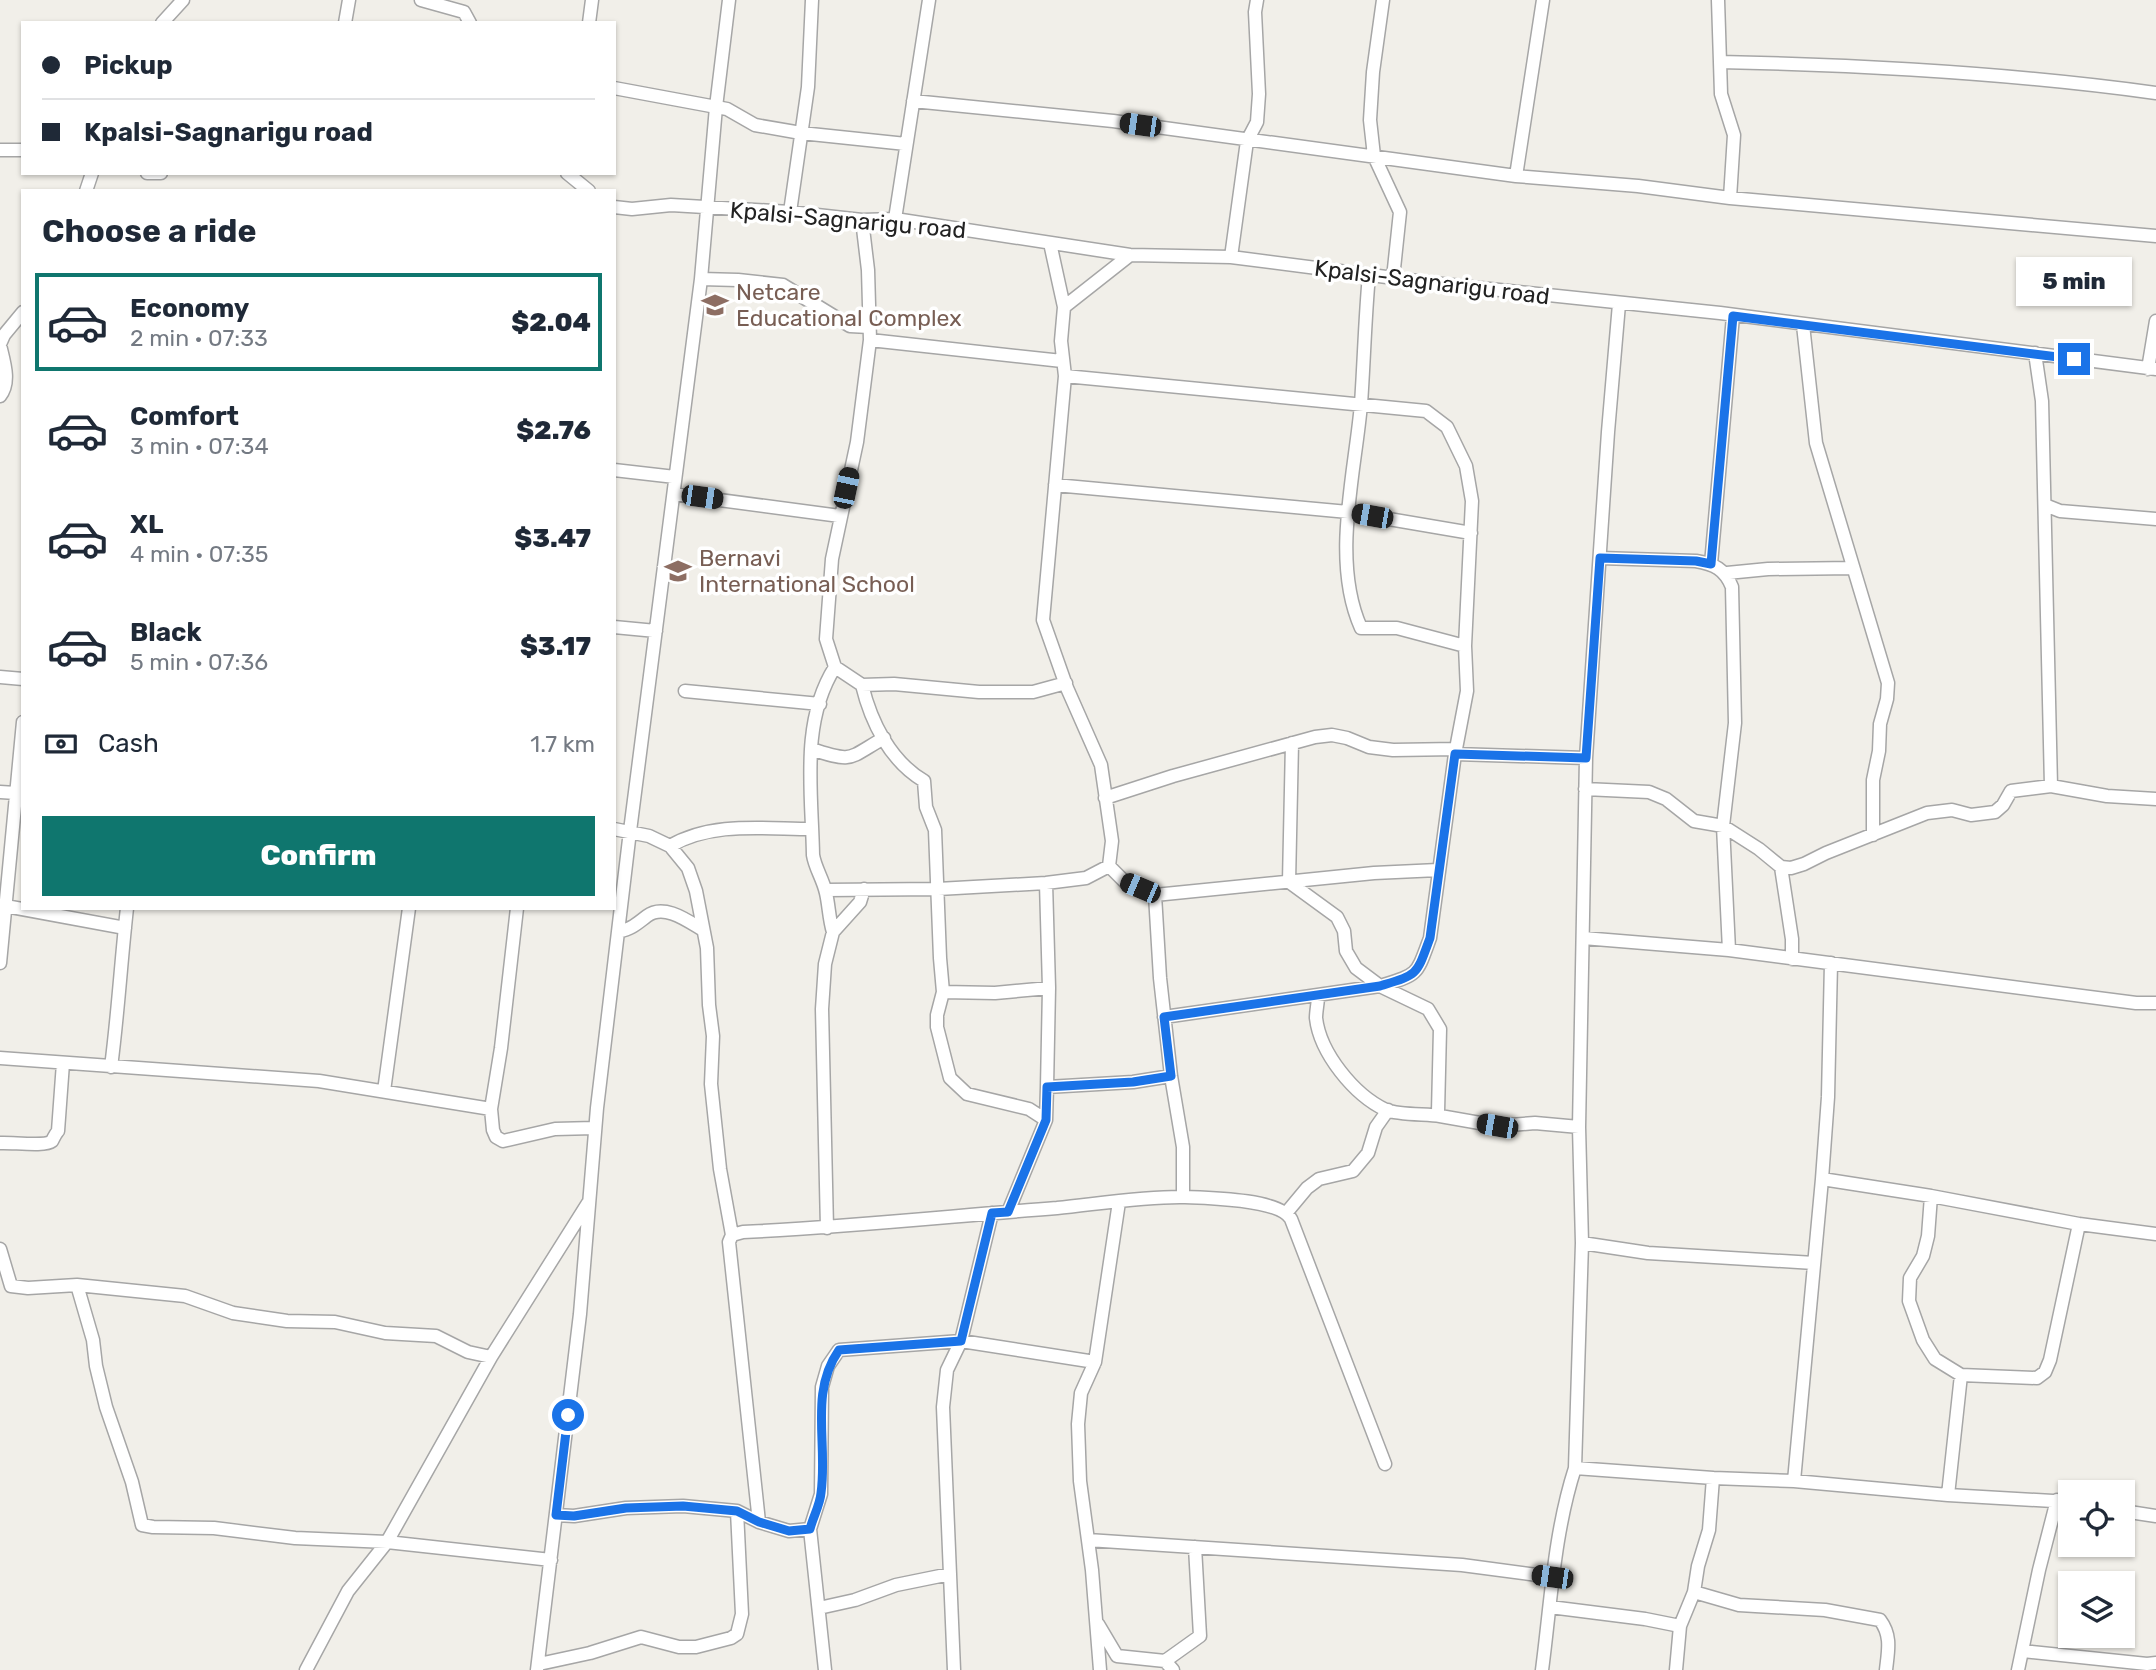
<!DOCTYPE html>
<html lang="en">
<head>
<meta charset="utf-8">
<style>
	:root { --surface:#fff; --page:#f6f6f7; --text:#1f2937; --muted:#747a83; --line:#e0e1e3; --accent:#0f766e }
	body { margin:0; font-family:Rubik,sans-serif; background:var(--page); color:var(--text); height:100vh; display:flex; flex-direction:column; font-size:26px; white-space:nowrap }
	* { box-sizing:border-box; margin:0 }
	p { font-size:23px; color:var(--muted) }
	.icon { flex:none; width:38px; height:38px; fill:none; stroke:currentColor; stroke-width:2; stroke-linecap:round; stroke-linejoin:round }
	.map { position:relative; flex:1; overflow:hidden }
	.details { position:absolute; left:21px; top:189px; width:595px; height:721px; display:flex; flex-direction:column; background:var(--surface); border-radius:0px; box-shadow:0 2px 5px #0004 }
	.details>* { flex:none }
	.banner { position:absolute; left:21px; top:21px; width:595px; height:154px; border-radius:0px; box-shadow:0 2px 5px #0004; display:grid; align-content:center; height:154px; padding:0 21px; background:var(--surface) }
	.tools { position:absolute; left:2058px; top:1480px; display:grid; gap:14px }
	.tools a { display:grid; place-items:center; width:77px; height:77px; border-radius:0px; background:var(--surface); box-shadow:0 2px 5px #0004; font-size:35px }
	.end { position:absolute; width:32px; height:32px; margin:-16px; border:9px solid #1a73e8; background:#fff; box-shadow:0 0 0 4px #fff }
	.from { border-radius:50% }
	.bubble { position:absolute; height:49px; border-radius:0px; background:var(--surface); box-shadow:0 2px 5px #0004; font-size:23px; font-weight:800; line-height:49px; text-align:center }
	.car { position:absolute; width:21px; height:42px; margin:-21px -10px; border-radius:9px; box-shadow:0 0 5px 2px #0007; background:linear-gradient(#222 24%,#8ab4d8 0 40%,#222 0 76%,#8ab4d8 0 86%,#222 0) }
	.banner b { display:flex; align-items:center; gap:24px; height:66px; font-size:26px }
	.banner b+b { border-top:2px solid var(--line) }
	.banner i { width:18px; height:18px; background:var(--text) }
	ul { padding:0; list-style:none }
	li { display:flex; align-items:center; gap:21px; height:98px; margin:0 14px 10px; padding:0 7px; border:4px solid transparent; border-radius:0px }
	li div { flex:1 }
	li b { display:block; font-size:26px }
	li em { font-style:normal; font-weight:800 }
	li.selected { border-color:var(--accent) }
	li>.icon { width:63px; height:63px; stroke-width:1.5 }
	h2 { padding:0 21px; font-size:32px; line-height:84px }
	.pay { display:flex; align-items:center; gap:18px; height:77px; padding:0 21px; font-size:26px }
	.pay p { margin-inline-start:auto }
	.button { display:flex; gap:14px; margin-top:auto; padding:14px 21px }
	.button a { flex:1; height:80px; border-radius:0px; background:var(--accent); color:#fff; font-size:28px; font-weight:800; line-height:80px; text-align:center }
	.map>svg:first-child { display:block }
</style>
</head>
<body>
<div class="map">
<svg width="2156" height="1670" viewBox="0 0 2156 1670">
	<rect width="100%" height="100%" fill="#f1efe9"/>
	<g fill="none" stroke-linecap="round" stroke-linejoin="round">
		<!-- minor casing -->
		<g stroke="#a6a6a6" stroke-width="15">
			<path id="minor" d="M421,0L464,12L470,23
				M1383,0L1373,72L1370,120L1374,156L1400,212L1393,278
				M1718,0L1720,62C1866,65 2011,73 2156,93
				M162,23L183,0
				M345,23L349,0
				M589,23L592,0
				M1720,62L1721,94L1734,135L1730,198
				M614,88L727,109L755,125L801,133L906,144
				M913,101L1113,121L1516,176L1638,186L1730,198L2156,236
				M0,150H23
				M147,173H161
				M567,173L589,191
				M1516,176L1543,0
				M86,191L92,173
				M614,207L632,209L671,205L790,212L862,220L895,219L1130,255L1231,257L1433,283L1720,313L2156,369
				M790,212L808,87L812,0
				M895,219L929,0
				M862,220L868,270L870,340L857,442L832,559L826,639L835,667L862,685L894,684L979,692H1033L1066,683
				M1050,243L1064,307L1061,341L1065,376L1043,620L1067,688L1101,765L1112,841L1109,866
				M1231,257L1247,141L1257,122L1259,94L1255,12L1257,0
				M1369,275C1365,318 1364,361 1361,404C1355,474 1331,561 1361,628H1397L1465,646
				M701,279L738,280L783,285L850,326L869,327
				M1064,307L1130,255
				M1803,325L1816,443L1888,683L1887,699L1880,724L1879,751L1873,780V835
				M870,340L1062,361
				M0,344L4,335L23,312
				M0,345C4,362 11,382 0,396
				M2035,353L2042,401L2051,786L2107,796L2156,799
				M2148,369L2156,321
				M1065,376L1426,411L1447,427L1466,466L1472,501L1465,646L1467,691L1455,754L1430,938C1416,976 1419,974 1380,986L1164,1017
				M614,470L675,477
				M1055,485L1348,512L1471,533
				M674,494L840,516
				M2045,505L2060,511L2156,519
				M1600,558L1696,561C1714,564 1725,569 1732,587L1735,723L1723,826L1729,950
				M1711,564L1733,316
				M1727,573L1768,569L1853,568
				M614,627L656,631
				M0,677L23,679
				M862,685C871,722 890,761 924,781L926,807L935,830L940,958L943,992L937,1015V1027L950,1078L967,1094L1029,1109L1046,1120
				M685,691L820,704
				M1292,743L1289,882L1337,917L1344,931L1346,951L1356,968L1380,986L1428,1009L1440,1029L1438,1112L1440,1116L1497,1126L1535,1123L1579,1127
				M811,749C854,763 847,759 884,738
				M1455,754L1586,758
				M1585,789L1649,792L1666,799L1694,821L1723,826L1759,849L1781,867L1791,868L1804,864L1826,853L1927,813L1952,810L1971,815L1995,812L2003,805L2011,791L2051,786
				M0,792L16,793
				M1105,798L1173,776L1315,737L1332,735L1347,738L1369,747L1393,750L1456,749
				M614,829L649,836L670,846L688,868L696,891L707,948L709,1005L713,1036L711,1084L720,1169L732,1235
				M670,846C712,821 765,829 812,829
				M1781,867L1792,939V959
				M1046,883L1049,988L1047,1087
				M826,890L938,889L1046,883L1086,878L1109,866L1125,882L1155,895L1374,873L1438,870
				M1155,895L1160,978L1171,1076L1183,1147V1197
				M0,905L125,928
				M517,908L501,1048L491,1109L493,1130L496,1137L503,1141L555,1129L594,1128
				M618,932C633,928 635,925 647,916C664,903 688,921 703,930
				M833,932C829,919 829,906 826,893C823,879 815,868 813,855C812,792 800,722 835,667
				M1583,938L1729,950L2136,1003H2156
				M0,963L23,722
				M943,992L995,993L1049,988
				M1318,996C1318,1003 1316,1011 1316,1018C1320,1053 1354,1095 1386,1110C1399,1115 1426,1114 1440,1116
				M0,1058L319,1081L491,1109
				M111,1067C118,1014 121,961 127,908
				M384,1091L409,908
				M0,1143C11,1142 45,1147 52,1141C53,1139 56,1133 58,1131L63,1063
				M1822,1179L1931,1196L2079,1224L2156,1234
				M1931,1196L1928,1236L1923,1256L1910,1278L1909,1301L1923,1340L1935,1359L1961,1375L2037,1378L2045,1372L2050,1360L2079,1224
				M1008,1212L1046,1120L1047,1087L1133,1082L1171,1076
				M1287,1212L1307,1188L1319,1179L1353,1171L1368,1153L1376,1127L1388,1110
				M827,1228L822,1009L825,964L833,932L860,902L864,889
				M1582,1243L1648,1253L1814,1263
				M0,1249L11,1286L28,1288L77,1285L185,1296L233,1313L287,1321L335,1322L385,1333L436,1336L468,1352L491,1357
				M77,1285L93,1340L96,1366L106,1407L132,1482L142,1525L153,1527L214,1528L295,1538L387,1542L551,1560
				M1575,1468L1713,1478L1794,1481L1948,1495L2070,1502
				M1794,1481L1822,1179L1828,1097L1831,963
				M1948,1495L1961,1375
				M2123,1511L2156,1516
				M556,1515L574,1516L626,1508L683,1506L737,1511L759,1522L789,1531L810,1529
				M759,1522L729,1242L732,1235L743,1232C848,1227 952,1216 1057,1208C1097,1204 1146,1196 1185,1197C1210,1198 1279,1199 1291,1219L1385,1464
				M1088,1540L1462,1565L1552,1577
				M1694,1592L1739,1605L1825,1610L1880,1620C1892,1636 1888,1651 1886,1670
				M1550,1607L1645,1619L1680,1626
				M819,1608L855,1600L896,1585L950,1574
				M1098,1624L1117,1656L1165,1661L1173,1670
				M2023,1651L2147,1664L2156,1663
				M1165,1661L1200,1636L1195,1547
				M539,1664L590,1653L641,1637L679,1647H696L731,1638L737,1634L742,1614L737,1511
				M306,1670L348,1591L387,1542L491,1357L588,1203
				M537,1670L580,1314L597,1108L630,831L701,279L716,107L729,0
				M825,1670L810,1529L821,1494L822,1387L828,1366L839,1350L961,1341L1095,1362
				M954,1670L943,1407L947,1370L961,1341L992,1213
				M1100,1670L1092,1570L1080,1481L1078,1424L1081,1393L1095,1362L1119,1202
				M1542,1670C1551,1602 1554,1533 1575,1468L1582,1243L1579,1127L1586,758L1608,432L1619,304
				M1676,1670L1680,1626L1694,1592L1698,1566L1709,1530L1713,1478
				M2018,1670L2039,1570L2057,1500"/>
		</g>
		<!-- minor -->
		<use href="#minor" stroke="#fff" stroke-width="12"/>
	</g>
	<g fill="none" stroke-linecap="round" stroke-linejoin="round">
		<!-- route -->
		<path stroke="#1a73e8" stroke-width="9" d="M568,1415L556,1515L574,1516L626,1508L683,1506L737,1511L759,1522L789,1531L810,1529C813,1517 820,1505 821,1493C828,1443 809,1393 839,1350L961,1341L992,1213L1008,1212L1046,1120L1047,1087L1133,1082L1171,1076L1164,1017L1380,986C1419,974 1416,976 1430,938L1455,754L1586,758L1600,558L1696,561L1711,564L1733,316L2074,359"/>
	</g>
	<!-- icons -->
	<defs>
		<g id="school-bare" transform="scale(2.1)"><path d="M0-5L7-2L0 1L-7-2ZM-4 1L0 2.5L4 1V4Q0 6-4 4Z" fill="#8d6e63" stroke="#fff" stroke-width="2.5" paint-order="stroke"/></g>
	</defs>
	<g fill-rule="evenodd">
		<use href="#school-bare" x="715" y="305"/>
		<use href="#school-bare" x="678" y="571"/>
	</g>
	<g text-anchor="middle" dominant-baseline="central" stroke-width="7" stroke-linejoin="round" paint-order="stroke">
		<!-- street labels -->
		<g font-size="23" fill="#222" stroke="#fff">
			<text transform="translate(848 220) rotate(5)">Kpalsi-Sagnarigu road</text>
			<text transform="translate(1432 282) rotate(7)">Kpalsi-Sagnarigu road</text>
		</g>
		<!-- education labels -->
		<g font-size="23" fill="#785e54" stroke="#fff" text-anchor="start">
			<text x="736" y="292">Netcare<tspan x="736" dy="26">Educational Complex</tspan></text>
			<text x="699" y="558">Bernavi<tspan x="699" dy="26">International School</tspan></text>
		</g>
	</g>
</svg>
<div class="tools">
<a><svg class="icon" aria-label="locate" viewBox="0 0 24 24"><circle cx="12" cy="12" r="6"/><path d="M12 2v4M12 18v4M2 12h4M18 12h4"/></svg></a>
<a><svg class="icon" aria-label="layers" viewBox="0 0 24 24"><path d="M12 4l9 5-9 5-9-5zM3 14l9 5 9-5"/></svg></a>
</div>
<i class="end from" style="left:568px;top:1415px"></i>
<i class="end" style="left:2074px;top:359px"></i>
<div class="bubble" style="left:2016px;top:257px;width:116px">5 min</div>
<i class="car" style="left:1140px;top:125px;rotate:278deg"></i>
<i class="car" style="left:846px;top:488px;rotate:12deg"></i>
<i class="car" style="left:702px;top:497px;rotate:98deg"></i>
<i class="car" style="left:1372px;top:516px;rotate:280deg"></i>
<i class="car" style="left:1140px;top:888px;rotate:293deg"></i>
<i class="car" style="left:1497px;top:1126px;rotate:280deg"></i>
<i class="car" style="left:1552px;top:1577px;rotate:278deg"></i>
<div class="banner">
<b><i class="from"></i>Pickup</b>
<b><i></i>Kpalsi-Sagnarigu road</b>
</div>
<section class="details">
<h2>Choose a ride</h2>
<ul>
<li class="selected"><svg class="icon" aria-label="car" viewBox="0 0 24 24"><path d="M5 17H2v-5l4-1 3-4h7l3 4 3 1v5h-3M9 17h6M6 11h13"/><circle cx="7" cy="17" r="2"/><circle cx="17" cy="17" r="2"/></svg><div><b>Economy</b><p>2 min · 07:33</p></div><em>$2.04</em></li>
<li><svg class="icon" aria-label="car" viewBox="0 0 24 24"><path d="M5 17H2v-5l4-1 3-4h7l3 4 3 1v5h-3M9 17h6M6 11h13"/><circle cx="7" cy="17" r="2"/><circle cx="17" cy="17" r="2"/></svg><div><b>Comfort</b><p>3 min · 07:34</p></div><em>$2.76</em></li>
<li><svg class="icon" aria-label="car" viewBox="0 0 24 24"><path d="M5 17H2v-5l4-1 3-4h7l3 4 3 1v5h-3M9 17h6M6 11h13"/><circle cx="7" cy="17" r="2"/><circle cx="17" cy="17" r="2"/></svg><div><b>XL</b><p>4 min · 07:35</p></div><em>$3.47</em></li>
<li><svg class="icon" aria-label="car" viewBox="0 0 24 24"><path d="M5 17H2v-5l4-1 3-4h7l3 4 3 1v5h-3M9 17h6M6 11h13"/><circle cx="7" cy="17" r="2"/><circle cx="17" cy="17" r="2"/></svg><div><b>Black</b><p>5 min · 07:36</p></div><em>$3.17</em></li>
</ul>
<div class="pay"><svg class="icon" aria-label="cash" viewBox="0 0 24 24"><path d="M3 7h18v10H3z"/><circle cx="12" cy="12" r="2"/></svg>Cash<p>1.7 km</p></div>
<div class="button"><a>Confirm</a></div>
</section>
</div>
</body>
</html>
